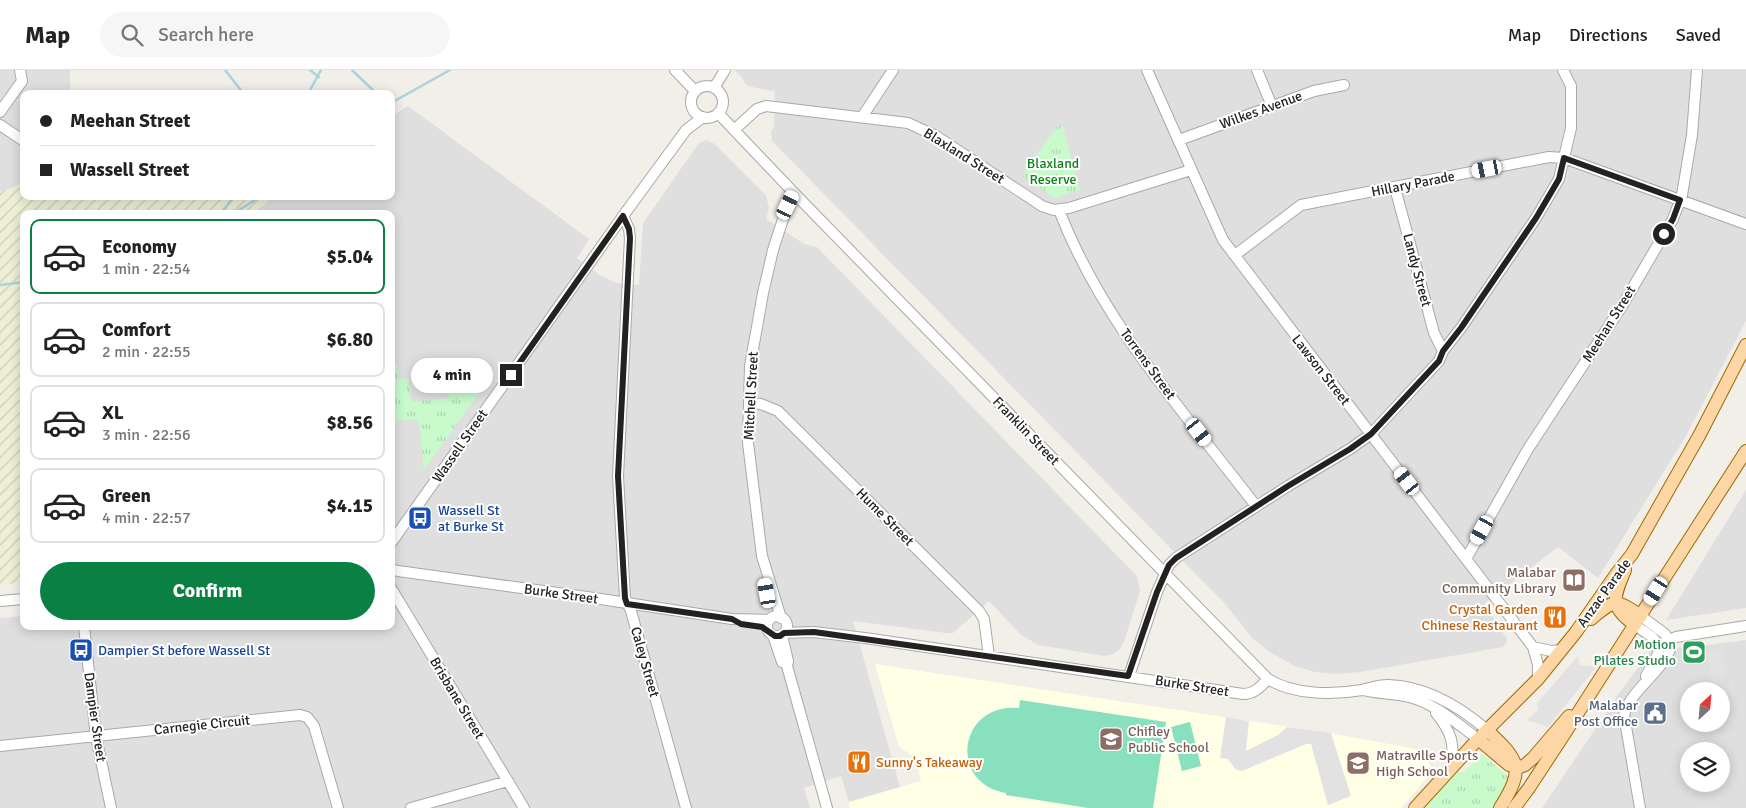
<!DOCTYPE html>
<html lang="en">
<head>
<meta charset="utf-8">
<style>
	:root { --surface:#fff; --page:#f6f6f6; --text:#222; --muted:#767676; --line:#e0e0e0; --accent:#0b8043 }
	body { margin:0; font-family:Signika,sans-serif; background:var(--page); color:var(--text); height:100vh; display:flex; flex-direction:column; font-size:19px; white-space:nowrap }
	* { box-sizing:border-box; margin:0 }
	p { font-size:16px; color:var(--muted) }
	.icon { flex:none; width:28px; height:28px; fill:none; stroke:currentColor; stroke-width:2; stroke-linecap:round; stroke-linejoin:round }
	.map { position:relative; flex:1; overflow:hidden }
	.side { position:absolute; left:20px; top:140px; width:375px; height:420px; display:flex; flex-direction:column; background:var(--surface); border-radius:10px; box-shadow:0 2px 12px #0003 }
	.side>* { flex:none }
	.guide { position:absolute; left:20px; top:20px; width:375px; height:110px; border-radius:10px; box-shadow:0 2px 12px #0003; display:grid; align-content:center; height:110px; padding:0 20px; background:var(--surface) }
	.needle { width:32px; rotate:26deg }
	.fabs { position:absolute; left:1680px; top:612px; display:grid; gap:10px }
	.fabs a { display:grid; place-items:center; width:50px; height:50px; border-radius:50%; background:var(--surface); box-shadow:0 2px 12px #0003; font-size:25px }
	.end { position:absolute; width:22px; height:22px; margin:-11px; border:6px solid #222; background:#fff; box-shadow:0 0 0 2px #fff }
	.from { border-radius:50% }
	.bubble { position:absolute; height:35px; border-radius:18px; background:var(--surface); box-shadow:0 2px 12px #0003; font-size:16px; font-weight:800; line-height:35px; text-align:center }
	.car { position:absolute; width:15px; height:30px; margin:-15px -8px; border-radius:6px; box-shadow:0 0 4px 1px #0007; background:linear-gradient(#fff 24%,#345 0 40%,#fff 0 76%,#345 0 86%,#fff 0) }
	.guide b { display:flex; align-items:center; gap:18px; height:48px; font-size:19px }
	.guide b+b { border-top:1px solid var(--line) }
	.guide i { width:12px; height:12px; background:var(--text) }
	ul { padding:9px 0 0; list-style:none }
	li { display:flex; align-items:center; gap:15px; height:75px; margin:0 10px 8px; padding:0 10px; border:2px solid var(--line); border-radius:10px }
	li div { flex:1 }
	li b { display:block; font-size:19px }
	li em { font-style:normal; font-weight:800 }
	li.selected { border-color:var(--accent) }
	li>.icon { width:45px; height:45px; stroke-width:1.5 }
	.button { display:flex; gap:10px; margin-top:auto; padding:10px 20px }
	.button a { flex:1; height:58px; border-radius:30px; background:var(--accent); color:#fff; font-size:20px; font-weight:800; line-height:58px; text-align:center }
	header { display:flex; align-items:center; gap:30px; box-sizing:border-box; height:70px; padding:0 25px; background:var(--surface); border-bottom:1px solid var(--line) }
	header strong { font-size:24px }
	nav { display:flex; gap:28px; margin-inline-start:auto; font-size:18px }
	.search { width:350px; height:45px; background:var(--page); display:flex; align-items:center; gap:12px; box-sizing:border-box; padding:0 18px; border-radius:28px; color:var(--muted); font-size:19px }
	.map>svg:first-child { display:block }
</style>
</head>
<body>
<header>
<strong>Map</strong>
<div class="search"><svg class="icon" aria-label="search" viewBox="0 0 24 24"><circle cx="10" cy="10" r="6"/><path d="M15 15l6 6"/></svg>Search here</div>
<nav><a>Map</a><a>Directions</a><a>Saved</a></nav>
</header>
<div class="map">
<svg width="1746" height="738" viewBox="0 0 1746 738">
	<defs>
		<pattern id="farmland-furrows" width="10" height="10" patternUnits="userSpaceOnUse" patternTransform="scale(1.25)"><rect width="10" height="10" fill="#eef0d5"/><path d="M-1 1l2-2M0 10L10 0M9 11l2-2" fill="none" stroke="#ccceb7"/></pattern>
		<pattern id="park-tufts" width="24" height="20" patternUnits="userSpaceOnUse" patternTransform="scale(1.25)"><rect width="24" height="20" fill="#c8facc"/><path d="M3 7l-1-3M5 7V3M7 7l1-3M15 17l-1-3M17 17v-4M19 17l1-3" fill="none" stroke="#acd6af"/></pattern>
	</defs>
	<rect width="100%" height="100%" fill="#f2efe9"/>
	<!-- residential -->
	<path fill="#e0dfdf" fill-rule="evenodd" d="M0,0H70V24H24V113L0,122Z
		M734,0H1746V251L1686,366L1598,508L1558,477L1484,534L1507,569L1506,574L1503,577L1360,602L1336,604L1315,602L1295,596L1273,584L1253,569L1226,535L772,71L771,62L774,56L775,21L756,18L746,15L741,6Z
		M408,36L589,169L577,188L601,206L617,213L639,215L643,153L699,73L706,70L715,74L766,125L769,138L766,149L804,174L817,177L1137,506L1140,521L1124,572L1120,579L1113,584L1105,586L1038,575L1020,564L989,531L953,563H946L853,551L900,717L849,732L841,706L804,718L810,738H0V548L24,546V556H391V144H251L275,126H391V47Z
		M1746,420V538L1666,550Z
		M1746,570V738H1542L1620,622L1651,580L1707,575ZM1689,621H1721V654H1689ZM1689,681H1721V714H1689Z"/>
	<!-- education -->
	<path fill="#ffffe5" d="M875,594L1329,663L1422,680L1433,701L1401,738H849V732L921,711L915,687L899,677Z"/>
	<!-- farmland -->
	<path fill="url(#farmland-furrows)" d="M24,113V126H264L270,130L251,144H24V512L0,515V122Z"/>
	<!-- park -->
	<path fill="url(#park-tufts)" d="M1058,55L1063,57L1080,120L1054,128L1022,106Z
		M397,295L398,309L408,308L411,332L449,328L448,322L482,319L424,400L419,352L416,349L391,352V296Z
		M1482,684L1511,709L1495,738H1421L1456,702H1464Z"/>
	<!-- pitch -->
	<path fill="#88e0be" d="M1020,630L1166,652L1153,738H1088L1006,725V723C947,713 959,632 1019,638Z
		M1190,652L1201,696L1182,701L1171,657Z"/>
	<!-- parking -->
	<path fill="#e2e2e2" d="M1722,579L1726,604L1722,605L1724,616L1734,614L1735,626L1721,628V621H1714L1707,581Z
		M1578,586L1580,595L1596,597L1548,657L1527,650L1538,640L1537,633Z
		M1226,647L1249,651L1246,681L1278,665L1287,657L1331,663L1351,726L1328,735L1311,674H1306L1242,701L1236,700L1228,689L1220,688Z"/>
	<g fill="none" stroke-linecap="round" stroke-linejoin="round">
		<!-- stream -->
		<path stroke="#aad3df" stroke-width="2.5" d="M225,0L244,24
			M310,0L319,7
			M352,0L377,24
			M308,24L321,0
			M391,33L450,0
			M221,144L234,126
			M233,144L261,126
			M0,215L24,212"/>
		<!-- minor casing -->
		<g stroke="#a9a9a9" stroke-width="12">
			<path id="minor" d="M675,0L695,21
				M1147,0L1223,170L1533,577L1538,595V609
				M1257,0L1272,36
				M691 32a16 16 0 1 1 32 0a16 16 0 1 1-32 0Z
				M714,18L725,0
				M0,42L22,11L20,0
				M718,43L794,123L1268,609C1293,625 1333,625 1362,620C1371,618 1378,615 1388,615C1426,616 1459,636 1487,660
				M862,47L893,0
				M0,55L24,71
				M734,60L757,39L766,36L908,53L936,66L1042,136L1054,140L1069,138L1191,100
				M1179,70L1314,21L1344,15
				M1395,118L1434,263L1443,281
				M1059,140C1102,252 1184,342 1256,436
				M623,146L629,159L630,168L618,406L625,528L631,541L686,738
				M1235,185L1301,135L1549,87L1564,88L1746,154
				M750,333L761,334L778,341L979,541L984,549L989,586
				M391,473L623,146L686,60L703,47
				M1466,489L1528,379L1622,236L1673,149L1682,125L1692,65L1697,0
				M391,499L398,501L594,528L732,549L769,550
				M391,518L524,738
				M0,531L24,529
				M767 556a10 10 0 1 1 20 0a10 10 0 1 1-20 0Z
				M781,548L762,486L748,373L750,296L763,223L773,180L784,146L794,123
				M1635,555L1652,567L1659,575L1658,584L1646,606
				M84,556L96,667L111,738
				M784,563L814,562L865,568L1243,624C1255,624 1260,617 1268,609
				M773,565L782,592
				M782,565L788,591L787,596L827,738
				M1659,575L1676,567L1746,556
				M1533,577L1551,581L1561,580
				M1129,606L1157,522L1169,495L1176,488L1288,416L1350,379L1371,364L1439,291L1443,281L1461,258L1536,148L1559,109L1571,58V16L1563,0
				M1363,620C1378,624 1393,623 1409,627C1436,634 1456,653 1478,669
				M1436,643C1452,663 1454,672 1452,697
				M0,676L300,645L307,647L314,656L338,738
				M411,738L508,711
				M1640,738L1624,645C1631,618 1667,599 1671,575L1665,564L1641,546"/>
		</g>
		<!-- major casing -->
		<g stroke="#a06b00" stroke-width="14">
			<path id="major" d="M1625,500C1614,527 1608,536 1635,555
				M1591,549C1614,530 1615,528 1641,546
				M1487,660C1520,691 1525,698 1500,738
				M1478,669L1509,695L1520,697L1525,695L1533,688L1569,646
				M1415,738L1478,669L1538,609L1576,562L1617,503L1632,484L1699,366L1746,275
				M1514,738L1529,718L1567,660L1746,381"/>
		</g>
		<!-- minor -->
		<use href="#minor" stroke="#fff" stroke-width="10"/>
		<!-- major -->
		<use href="#major" stroke="#fcd6a4" stroke-width="12"/>
	</g>
	<g fill="none" stroke-linecap="round" stroke-linejoin="round">
		<!-- route -->
		<path stroke="#222" stroke-width="6" d="M511,305L623,146L629,159L630,168L618,406L625,528L627,534L732,549L741,554L762,557L775,566H780L784,563L814,562L1128,606L1157,522L1169,495L1176,488L1288,416L1350,379L1371,364L1439,291L1443,281L1461,258L1536,148L1559,109L1564,88L1680,130L1673,149L1664,164"/>
	</g>
	<!-- icons -->
	<defs>
		<g id="bus-square" transform="scale(1.25)"><rect x="-9" y="-9" width="18" height="18" rx="4" fill="#1a4fb4" stroke="#fff"/><path d="M-5-6H5V4H4V6H2V4H-2V6H-4V4H-5ZM-3.5-4V0h7V-4ZM-3.5 1.2v1.5H-2V1.2ZM2 1.2v1.5H3.5V1.2Z" fill="#fff"/></g>
		<g id="library-square" transform="scale(1.25)"><rect x="-9" y="-9" width="18" height="18" rx="4" fill="#8d6e63" stroke="#fff"/><path d="M-6-4Q-3-5.5-.7-3.5V5Q-3 3-6 4ZM6-4Q3-5.5 .7-3.5V5Q3 3 6 4Z" fill="#fff"/></g>
		<g id="restaurant-square" transform="scale(1.25)"><rect x="-9" y="-9" width="18" height="18" rx="4" fill="#e8710a" stroke="#fff"/><path d="M-5-6h1v4h1v-4h1v4h1v-4h1v5L-1.5 .5V6h-2V.5L-5-1ZM5-6V6H3V1.5H1.5Q1.5-4 5-6Z" fill="#fff"/></g>
		<g id="stadium-square" transform="scale(1.25)"><rect x="-9" y="-9" width="18" height="18" rx="4" fill="#2e9e5b" stroke="#fff"/><path d="M0-5a6.5 5 0 1 0 0 10a6.5 5 0 1 0 0-10ZM-3.5-1.8h7v3.6h-7Z" fill="#fff"/></g>
		<g id="civic-square" transform="scale(1.25)"><rect x="-9" y="-9" width="18" height="18" rx="4" fill="#5c6f8a" stroke="#fff"/><path d="M-.6-6.5H3V-4.5H.6V-3L4-1V1h2V6H-6V1h2V-1L-.6-3ZM-1.2 2.5V6h2.4V2.5Z" fill="#fff"/></g>
		<g id="school-square" transform="scale(1.25)"><rect x="-9" y="-9" width="18" height="18" rx="4" fill="#8d6e63" stroke="#fff"/><path d="M0-5L7-2L0 1L-7-2ZM-4 1L0 2.5L4 1V4Q0 6-4 4Z" fill="#fff"/></g>
	</defs>
	<g fill-rule="evenodd">
		<use href="#bus-square" x="420" y="448"/>
		<use href="#library-square" x="1574" y="510"/>
		<use href="#restaurant-square" x="1555" y="547"/>
		<use href="#bus-square" x="81" y="580"/>
		<use href="#stadium-square" x="1694" y="582"/>
		<use href="#civic-square" x="1655" y="643"/>
		<use href="#school-square" x="1111" y="669"/>
		<use href="#restaurant-square" x="859" y="692"/>
		<use href="#school-square" x="1358" y="693"/>
	</g>
	<g text-anchor="middle" dominant-baseline="central" stroke-width="4" stroke-linejoin="round" paint-order="stroke">
		<!-- street labels -->
		<g font-size="14" fill="#222" stroke="#fff">
			<text transform="translate(1261 40) rotate(-20)">Wilkes Avenue</text>
			<text transform="translate(964 86) rotate(32)">Blaxland Street</text>
			<text transform="translate(1413 114) rotate(-11)">Hillary Parade</text>
			<text transform="translate(1417 200) rotate(75)">Landy Street</text>
			<text transform="translate(1609 254) rotate(-58)">Meehan Street</text>
			<text transform="translate(1148 294) rotate(54)">Torrens Street</text>
			<text transform="translate(1321 300) rotate(52)">Lawson Street</text>
			<text transform="translate(751 326) rotate(-87)">Mitchell Street</text>
			<text transform="translate(1026 361) rotate(46)">Franklin Street</text>
			<text transform="translate(460 376) rotate(-55)">Wassell Street</text>
			<text transform="translate(885 447) rotate(45)">Hume Street</text>
			<text transform="translate(1604 523) rotate(-54)">Anzac Parade</text>
			<text transform="translate(561 524) rotate(8)">Burke Street</text>
			<text transform="translate(645 592) rotate(74)">Caley Street</text>
			<text transform="translate(1192 616) rotate(9)">Burke Street</text>
			<text transform="translate(457 628) rotate(59)">Brisbane Street</text>
			<text transform="translate(95 647) rotate(82)">Dampier Street</text>
			<text transform="translate(202 655) rotate(-6)">Carnegie Circuit</text>
		</g>
		<!-- park labels -->
		<g font-size="14" fill="#0c8416" stroke="#fff">
			<text x="1053" y="93">Blaxland<tspan x="1053" dy="16">Reserve</tspan></text>
		</g>
		<!-- transit labels -->
		<g font-size="14" fill="#164399" stroke="#fff" text-anchor="start">
			<text x="438" y="440">Wassell St<tspan x="438" dy="16">at Burke St</tspan></text>
			<text x="98" y="580">Dampier St before Wassell St</text>
		</g>
		<!-- education labels -->
		<g font-size="14" fill="#785e54" stroke="#fff" text-anchor="start">
			<text x="1556" y="502" text-anchor="end">Malabar<tspan x="1556" dy="16">Community Library</tspan></text>
			<text x="1128" y="661">Chifley<tspan x="1128" dy="16">Public School</tspan></text>
			<text x="1376" y="685">Matraville Sports<tspan x="1376" dy="16">High School</tspan></text>
		</g>
		<!-- food labels -->
		<g font-size="14" fill="#c56008" stroke="#fff" text-anchor="end">
			<text x="1538" y="539">Crystal Garden<tspan x="1538" dy="16">Chinese Restaurant</tspan></text>
			<text x="876" y="692" text-anchor="start">Sunny's Takeaway</text>
		</g>
		<!-- leisure labels -->
		<g font-size="14" fill="#27864d" stroke="#fff" text-anchor="end">
			<text x="1676" y="574">Motion<tspan x="1676" dy="16">Pilates Studio</tspan></text>
		</g>
		<!-- service labels -->
		<g font-size="14" fill="#4e5e75" stroke="#fff" text-anchor="end">
			<text x="1638" y="635">Malabar<tspan x="1638" dy="16">Post Office</tspan></text>
		</g>
	</g>
</svg>
<div class="fabs">
<a><svg class="needle" viewBox="-14 -14 28 28"><path d="M0-13l5 13h-10z" fill="#e53935"/><path d="M0 13l5-13h-10z" fill="#767676"/></svg></a>
<a><svg class="icon" aria-label="layers" viewBox="0 0 24 24"><path d="M12 4l9 5-9 5-9-5zM3 14l9 5 9-5"/></svg></a>
</div>
<i class="end from" style="left:1664px;top:164px"></i>
<i class="end" style="left:511px;top:305px"></i>
<div class="bubble" style="left:411px;top:288px;width:82px">4 min</div>
<i class="car" style="left:1487px;top:99px;rotate:259deg"></i>
<i class="car" style="left:788px;top:135px;rotate:25deg"></i>
<i class="car" style="left:1199px;top:362px;rotate:142deg"></i>
<i class="car" style="left:1407px;top:411px;rotate:323deg"></i>
<i class="car" style="left:1482px;top:460px;rotate:209deg"></i>
<i class="car" style="left:1656px;top:521px;rotate:212deg"></i>
<i class="car" style="left:767px;top:523px;rotate:350deg"></i>
<div class="guide">
<b><i class="from"></i>Meehan Street</b>
<b><i></i>Wassell Street</b>
</div>
<section class="side">
<ul>
<li class="selected"><svg class="icon" aria-label="car" viewBox="0 0 24 24"><path d="M5 17H2v-5l4-1 3-4h7l3 4 3 1v5h-3M9 17h6M6 11h13"/><circle cx="7" cy="17" r="2"/><circle cx="17" cy="17" r="2"/></svg><div><b>Economy</b><p>1 min · 22:54</p></div><em>$5.04</em></li>
<li><svg class="icon" aria-label="car" viewBox="0 0 24 24"><path d="M5 17H2v-5l4-1 3-4h7l3 4 3 1v5h-3M9 17h6M6 11h13"/><circle cx="7" cy="17" r="2"/><circle cx="17" cy="17" r="2"/></svg><div><b>Comfort</b><p>2 min · 22:55</p></div><em>$6.80</em></li>
<li><svg class="icon" aria-label="car" viewBox="0 0 24 24"><path d="M5 17H2v-5l4-1 3-4h7l3 4 3 1v5h-3M9 17h6M6 11h13"/><circle cx="7" cy="17" r="2"/><circle cx="17" cy="17" r="2"/></svg><div><b>XL</b><p>3 min · 22:56</p></div><em>$8.56</em></li>
<li><svg class="icon" aria-label="car" viewBox="0 0 24 24"><path d="M5 17H2v-5l4-1 3-4h7l3 4 3 1v5h-3M9 17h6M6 11h13"/><circle cx="7" cy="17" r="2"/><circle cx="17" cy="17" r="2"/></svg><div><b>Green</b><p>4 min · 22:57</p></div><em>$4.15</em></li>
</ul>
<div class="button"><a>Confirm</a></div>
</section>
</div>
</body>
</html>
